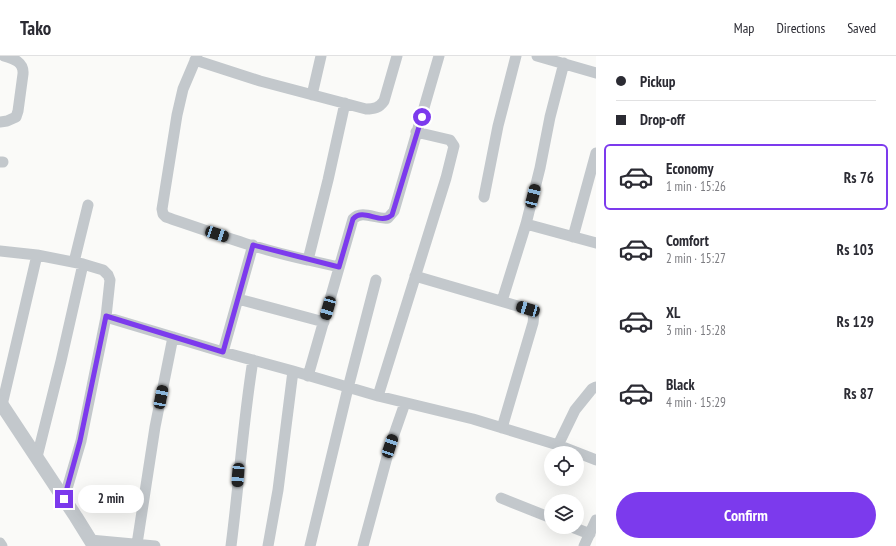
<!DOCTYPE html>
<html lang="en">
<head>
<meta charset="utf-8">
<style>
	:root { --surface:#fff; --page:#f2f2f3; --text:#2b2b33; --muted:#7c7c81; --line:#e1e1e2; --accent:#7c3aed }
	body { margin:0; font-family:"PT Sans Narrow",sans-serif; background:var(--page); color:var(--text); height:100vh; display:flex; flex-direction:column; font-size:15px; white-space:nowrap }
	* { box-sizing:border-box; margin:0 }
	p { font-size:13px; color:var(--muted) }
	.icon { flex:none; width:22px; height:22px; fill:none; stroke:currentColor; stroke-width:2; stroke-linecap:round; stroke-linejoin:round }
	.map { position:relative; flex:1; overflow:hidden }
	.drawer { display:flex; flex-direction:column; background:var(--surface); width:300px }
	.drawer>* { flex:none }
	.guide { display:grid; align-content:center; height:88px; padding:0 20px; background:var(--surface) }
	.controls { position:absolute; left:544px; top:390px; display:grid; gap:8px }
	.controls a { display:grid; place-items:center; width:40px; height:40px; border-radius:50%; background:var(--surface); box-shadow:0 4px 16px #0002; font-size:20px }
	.end { position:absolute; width:18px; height:18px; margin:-9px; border:5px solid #7c3aed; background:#fff; box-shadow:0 0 0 2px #fff }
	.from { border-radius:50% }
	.bubble { position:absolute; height:28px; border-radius:14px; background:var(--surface); box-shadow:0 4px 16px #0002; font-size:13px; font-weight:700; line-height:28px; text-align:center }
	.car { position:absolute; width:12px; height:24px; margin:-12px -6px; border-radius:5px; box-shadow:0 0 3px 1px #0007; background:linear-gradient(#222 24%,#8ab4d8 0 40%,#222 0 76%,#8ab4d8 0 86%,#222 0) }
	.guide b { display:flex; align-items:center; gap:14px; height:38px; font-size:15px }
	.guide b+b { border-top:1px solid var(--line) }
	.guide i { width:10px; height:10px; background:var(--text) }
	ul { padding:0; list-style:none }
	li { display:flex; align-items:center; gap:12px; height:66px; margin:0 8px 6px; padding:0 12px; border:2px solid transparent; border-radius:6px }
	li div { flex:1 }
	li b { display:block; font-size:15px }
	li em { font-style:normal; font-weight:700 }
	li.on { border-color:var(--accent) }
	li>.icon { width:36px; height:36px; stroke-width:1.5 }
	.cta { display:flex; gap:8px; margin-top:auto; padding:8px 20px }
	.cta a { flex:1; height:46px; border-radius:24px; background:var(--accent); color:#fff; font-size:16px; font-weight:700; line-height:46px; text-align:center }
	header { display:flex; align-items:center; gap:24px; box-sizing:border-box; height:56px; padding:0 20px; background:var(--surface); border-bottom:1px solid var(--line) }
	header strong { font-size:19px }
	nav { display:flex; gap:22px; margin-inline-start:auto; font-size:14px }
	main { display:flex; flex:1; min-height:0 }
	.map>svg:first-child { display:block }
</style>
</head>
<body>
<header>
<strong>Tako</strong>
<nav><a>Map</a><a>Directions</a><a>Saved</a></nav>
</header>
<main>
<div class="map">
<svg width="596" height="490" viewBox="0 0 596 490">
	<rect width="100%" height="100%" fill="#fafaf8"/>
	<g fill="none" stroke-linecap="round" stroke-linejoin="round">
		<!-- minor -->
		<path stroke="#c3c8cc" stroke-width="11" d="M197,0L183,33L177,59L162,153L163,158L166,161C213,177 260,194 308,204L328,124L345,47
			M537,0L596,17
			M195,4L260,25L366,53C374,53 379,52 384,45L397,0
			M312,39L321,0
			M0,66L7,65L16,61L18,55L23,18C24,6 14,3 4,0
			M0,106H3
			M484,141L498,70L516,0
			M526,168L596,187
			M573,181L596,97
			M0,195L37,199L83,208L103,214L108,219L110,224L106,261L223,296L293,315L378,340L473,363L558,389L596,404
			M308,204L339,211
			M74,206L88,149
			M415,220L528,253C534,257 534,260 533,267L502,372
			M238,243L324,266
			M502,245L526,168L540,112L550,61L564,7
			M223,296L253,189
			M308,320L353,163C362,153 377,164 388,162L394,155L439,0
			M378,340L446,122L454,90L450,84L416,76
			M2,349L37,199
			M558,389L575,354L592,333L596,331
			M37,401L61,305L83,208
			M501,442L551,462
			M64,443L81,385L106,261
			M572,471L590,478
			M90,484L155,490
			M0,487L2,490
			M137,488L155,371L173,281
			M231,490C239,428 243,366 253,304
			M268,490L278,434L293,315
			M310,490L348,332L376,224
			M363,490L390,390L405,347
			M584,490L596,464"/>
		<!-- tertiary -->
		<path stroke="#c3c8cc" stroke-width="14" d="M0,346L76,461L94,490"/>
	</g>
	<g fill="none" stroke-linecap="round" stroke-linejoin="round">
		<!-- route -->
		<path stroke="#7c3aed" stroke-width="5" d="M64,443L80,385L106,260L223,296L253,189L339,211L353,163C364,151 380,170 392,159L422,61"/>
	</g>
</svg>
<div class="controls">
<a><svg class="icon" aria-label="locate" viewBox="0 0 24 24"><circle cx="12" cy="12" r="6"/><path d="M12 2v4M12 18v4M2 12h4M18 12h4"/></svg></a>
<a><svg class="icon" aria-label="layers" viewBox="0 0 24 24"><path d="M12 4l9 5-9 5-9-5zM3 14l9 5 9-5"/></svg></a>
</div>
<i class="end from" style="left:422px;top:61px"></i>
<i class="end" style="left:64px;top:443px"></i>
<div class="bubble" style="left:78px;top:429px;width:66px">2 min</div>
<i class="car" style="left:533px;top:140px;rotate:14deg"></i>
<i class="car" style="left:217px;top:178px;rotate:108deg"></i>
<i class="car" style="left:328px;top:252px;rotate:196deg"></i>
<i class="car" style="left:528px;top:253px;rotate:286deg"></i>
<i class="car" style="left:161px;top:341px;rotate:11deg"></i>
<i class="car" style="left:390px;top:390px;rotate:18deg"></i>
<i class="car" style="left:238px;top:419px;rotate:184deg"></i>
</div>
<section class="drawer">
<div class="guide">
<b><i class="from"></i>Pickup</b>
<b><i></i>Drop-off</b>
</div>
<ul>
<li class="on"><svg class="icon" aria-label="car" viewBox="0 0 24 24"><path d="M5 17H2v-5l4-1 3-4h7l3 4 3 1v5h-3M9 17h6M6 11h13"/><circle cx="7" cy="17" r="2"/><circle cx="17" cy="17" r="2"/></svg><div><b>Economy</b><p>1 min · 15:26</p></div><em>Rs 76</em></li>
<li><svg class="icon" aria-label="car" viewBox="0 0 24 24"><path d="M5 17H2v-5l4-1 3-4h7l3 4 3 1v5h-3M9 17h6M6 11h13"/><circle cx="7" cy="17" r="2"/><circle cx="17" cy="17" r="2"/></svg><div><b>Comfort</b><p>2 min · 15:27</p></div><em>Rs 103</em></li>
<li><svg class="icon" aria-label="car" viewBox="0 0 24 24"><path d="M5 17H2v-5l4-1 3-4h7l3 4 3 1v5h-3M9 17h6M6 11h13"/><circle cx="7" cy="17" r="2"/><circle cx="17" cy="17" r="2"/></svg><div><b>XL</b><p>3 min · 15:28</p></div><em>Rs 129</em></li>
<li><svg class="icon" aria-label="car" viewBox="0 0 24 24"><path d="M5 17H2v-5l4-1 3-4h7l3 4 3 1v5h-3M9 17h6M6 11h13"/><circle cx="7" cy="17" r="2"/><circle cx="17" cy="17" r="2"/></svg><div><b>Black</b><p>4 min · 15:29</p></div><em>Rs 87</em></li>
</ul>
<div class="cta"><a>Confirm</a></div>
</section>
</main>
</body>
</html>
